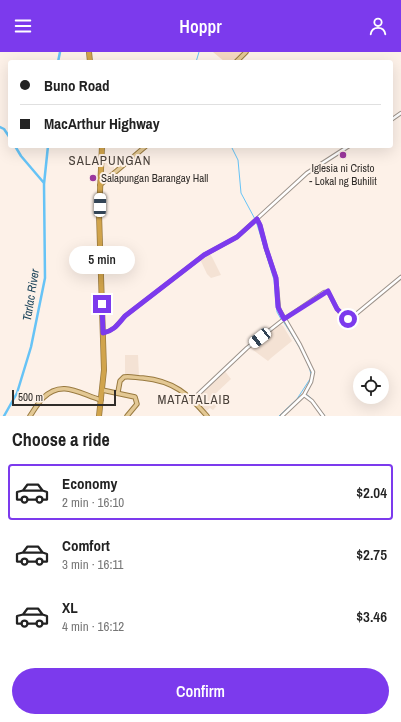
<!DOCTYPE html>
<html lang="en">
<head>
<meta charset="utf-8">
<style>
	:root { --surface:#fff; --page:#f2f2f2; --text:#222; --muted:#767676; --line:#e0e0e0; --accent:#7c3aed }
	body { margin:0; font-family:"Archivo Narrow",sans-serif; background:var(--page); color:var(--text); height:100vh; display:flex; flex-direction:column; font-size:15px; white-space:nowrap }
	* { box-sizing:border-box; margin:0 }
	p { font-size:13px; color:var(--muted) }
	.icon { flex:none; width:22px; height:22px; fill:none; stroke:currentColor; stroke-width:2; stroke-linecap:round; stroke-linejoin:round }
	.map { position:relative; height:364px; overflow:hidden }
	.details { display:flex; flex-direction:column; background:var(--surface); flex:1 }
	.details>* { flex:none }
	.hud { position:absolute; left:8px; top:8px; width:385px; height:88px; border-radius:4px; box-shadow:0 4px 16px #0002; display:grid; align-content:center; height:88px; padding:0 12px; background:var(--surface) }
	.tools { position:absolute; left:353px; top:316px; display:grid; gap:8px }
	.tools a { display:grid; place-items:center; width:36px; height:36px; border-radius:50%; background:var(--surface); box-shadow:0 4px 16px #0002; font-size:20px }
	.scale { position:absolute; left:12px; bottom:10px; width:104px; box-sizing:border-box; padding-left:4px; border:2px solid #302c29; border-top:0; font-size:11px; line-height:14px; white-space:nowrap; color:#302c29; -webkit-text-stroke:3px #fdf1e8; paint-order:stroke }
	.end { position:absolute; width:18px; height:18px; margin:-9px; border:5px solid #7c3aed; background:#fff; box-shadow:0 0 0 2px #fff }
	.from { border-radius:50% }
	.bubble { position:absolute; height:28px; border-radius:14px; background:var(--surface); box-shadow:0 4px 16px #0002; font-size:13px; font-weight:600; line-height:28px; text-align:center }
	.car { position:absolute; width:12px; height:24px; margin:-12px -6px; border-radius:5px; box-shadow:0 0 3px 1px #0007; background:linear-gradient(#fff 24%,#345 0 40%,#fff 0 76%,#345 0 86%,#fff 0) }
	.hud b { display:flex; align-items:center; gap:14px; height:38px; font-size:15px }
	.hud b+b { border-top:1px solid var(--line) }
	.hud i { width:10px; height:10px; background:var(--text) }
	ul { padding:0; list-style:none }
	li { display:flex; align-items:center; gap:12px; height:56px; margin:0 8px 6px; padding:0 4px; border:2px solid transparent; border-radius:4px }
	li div { flex:1 }
	li b { display:block; font-size:15px }
	li em { font-style:normal; font-weight:600 }
	li.active { border-color:var(--accent) }
	li>.icon { width:36px; height:36px; stroke-width:1.5 }
	h2 { padding:0 12px; font-size:18px; line-height:48px }
	.primary-button { display:flex; gap:8px; margin-top:auto; padding:8px 12px }
	.primary-button a { flex:1; height:46px; border-radius:24px; background:var(--accent); color:#fff; font-size:16px; font-weight:600; line-height:46px; text-align:center }
	header { display:flex; justify-content:space-between; align-items:center; height:52px; padding:0 12px; background:var(--accent); color:#fff; font-size:18px; font-weight:600 }
	.map>svg:first-child { display:block }
</style>
</head>
<body>
<header><svg class="icon" aria-label="menu" viewBox="0 0 24 24"><path d="M4 6h16M4 12h16M4 18h16"/></svg>Hoppr<svg class="icon" aria-label="person" viewBox="0 0 24 24"><circle cx="12" cy="8" r="4"/><path d="M4 21q1-7 8-7t8 7"/></svg></header>
<div class="map">
<svg width="401" height="364" viewBox="0 0 401 364">
	<rect width="100%" height="100%" fill="#fdf1e8"/>
	<!-- built -->
	<path fill="#f4e2d4" d="M103,111H114V121L104,129H102Z
		M209,201L212,205L221,223L211,226L207,222L200,207Z
		M279,271L283,274L292,289L271,306L268,309L249,295Z
		M125,303H138L139,324H125Z
		M224,318L231,327L215,342L221,349L213,358L210,356L205,360L194,348Z"/>
	<!-- green -->
	<path fill="#f5d8c2" d="M213,0H244L234,10H225Z"/>
	<g fill="none" stroke-linecap="round" stroke-linejoin="round">
		<!-- stream -->
		<path stroke="#66c3f6" stroke-width="1" d="M196,10L199,0
			M231,94L238,108L241,141L256,169L274,228L276,252L277,260L281,267
			M283,269C290,280 311,311 311,324
			M306,342L311,346L325,364
			M279,364L297,347L310,327"/>
		<!-- river -->
		<path stroke="#66c3f6" stroke-width="2.5" d="M58,10L60,0
			M0,75L4,77L10,86
			M15,94L21,104L44,131
			M4,364L17,341L31,295L45,226L44,132L48,94"/>
		<!-- minor casing -->
		<g stroke="#9c928a" stroke-width="4.5">
			<path id="minor" d="M391,68L401,61
				M257,167L260,173L266,196L276,226L279,257L300,293L313,320L311,330L304,343L282,364
				M103,281C114,279 118,271 125,264L204,203L237,185L307,121L349,94
				M304,343L312,349L323,364
				M192,348L247,296L284,267L324,240H328C334,249 338,265 350,267L401,225"/>
		</g>
		<!-- major casing -->
		<g stroke="#997a40" stroke-width="5.5">
			<path id="major" d="M236,10L246,0
				M100,133L146,94
				M102,338L135,345L137,352L127,364
				M118,340L120,329L124,325C131,324 137,326 143,326C174,329 188,342 207,364
				M30,364C34,358 38,351 43,346C62,327 80,342 101,348"/>
		</g>
		<!-- highway casing -->
		<g stroke="#997a40" stroke-width="6">
			<path id="highway" d="M89,0L90,10
				M99,364L104,318L99,162L102,94"/>
		</g>
		<!-- minor -->
		<use href="#minor" stroke="#fff" stroke-width="2.5"/>
		<!-- major -->
		<use href="#major" stroke="#e3c894" stroke-width="3.5"/>
		<!-- highway -->
		<use href="#highway" stroke="#d1a44c" stroke-width="4.5"/>
	</g>
	<g fill="none" stroke-linecap="round" stroke-linejoin="round">
		<!-- route -->
		<path stroke="#7c3aed" stroke-width="5" d="M102,252L103,281C114,279 118,272 125,264L204,203L237,185L257,167L260,173L266,196L276,226L278,255L284,267L328,239L337,257L348,267"/>
	</g>
	<!-- markers -->
	<g fill="#9c389e" stroke="#fdf1e8" stroke-width="1.5">
		<circle cx="343" cy="103" r="4"/>
		<circle cx="93" cy="126" r="4"/>
	</g>
	<g text-anchor="middle" dominant-baseline="central" stroke-width="4" stroke-linejoin="round" paint-order="stroke">
		<!-- poi labels -->
		<g font-size="11" fill="#302c29" stroke="#fdf1e8">
			<text x="343" y="116">Iglesia ni Cristo<tspan x="343" dy="13">- Lokal ng Buhilit</tspan></text>
			<text x="101" y="126" text-anchor="start">Salapungan Barangay Hall</text>
		</g>
		<!-- water labels -->
		<g font-size="12" font-style="italic" fill="#1e465c" stroke="#fdf1e8">
			<text transform="translate(31 243) rotate(-81)">Tarlac River</text>
		</g>
		<!-- quarter labels -->
		<g font-size="13" letter-spacing="1" fill="#4b423b" stroke="#fdf1e8">
			<text x="110" y="108">SALAPUNGAN</text>
			<text x="194" y="347">MATATALAIB</text>
		</g>
	</g>
</svg>
<div class="tools">
<a><svg class="icon" aria-label="locate" viewBox="0 0 24 24"><circle cx="12" cy="12" r="6"/><path d="M12 2v4M12 18v4M2 12h4M18 12h4"/></svg></a>
</div>
<div class="scale">500 m</div>
<i class="end from" style="left:348px;top:267px"></i>
<i class="end" style="left:102px;top:252px"></i>
<div class="bubble" style="left:69px;top:194px;width:66px">5 min</div>
<i class="car" style="left:100px;top:153px;rotate:1deg"></i>
<i class="car" style="left:260px;top:286px;rotate:232deg"></i>
<div class="hud">
<b><i class="from"></i>Buno Road</b>
<b><i></i>MacArthur Highway</b>
</div>
</div>
<section class="details">
<h2>Choose a ride</h2>
<ul>
<li class="active"><svg class="icon" aria-label="car" viewBox="0 0 24 24"><path d="M5 17H2v-5l4-1 3-4h7l3 4 3 1v5h-3M9 17h6M6 11h13"/><circle cx="7" cy="17" r="2"/><circle cx="17" cy="17" r="2"/></svg><div><b>Economy</b><p>2 min · 16:10</p></div><em>$2.04</em></li>
<li><svg class="icon" aria-label="car" viewBox="0 0 24 24"><path d="M5 17H2v-5l4-1 3-4h7l3 4 3 1v5h-3M9 17h6M6 11h13"/><circle cx="7" cy="17" r="2"/><circle cx="17" cy="17" r="2"/></svg><div><b>Comfort</b><p>3 min · 16:11</p></div><em>$2.75</em></li>
<li><svg class="icon" aria-label="car" viewBox="0 0 24 24"><path d="M5 17H2v-5l4-1 3-4h7l3 4 3 1v5h-3M9 17h6M6 11h13"/><circle cx="7" cy="17" r="2"/><circle cx="17" cy="17" r="2"/></svg><div><b>XL</b><p>4 min · 16:12</p></div><em>$3.46</em></li>
</ul>
<div class="primary-button"><a>Confirm</a></div>
</section>
</body>
</html>
